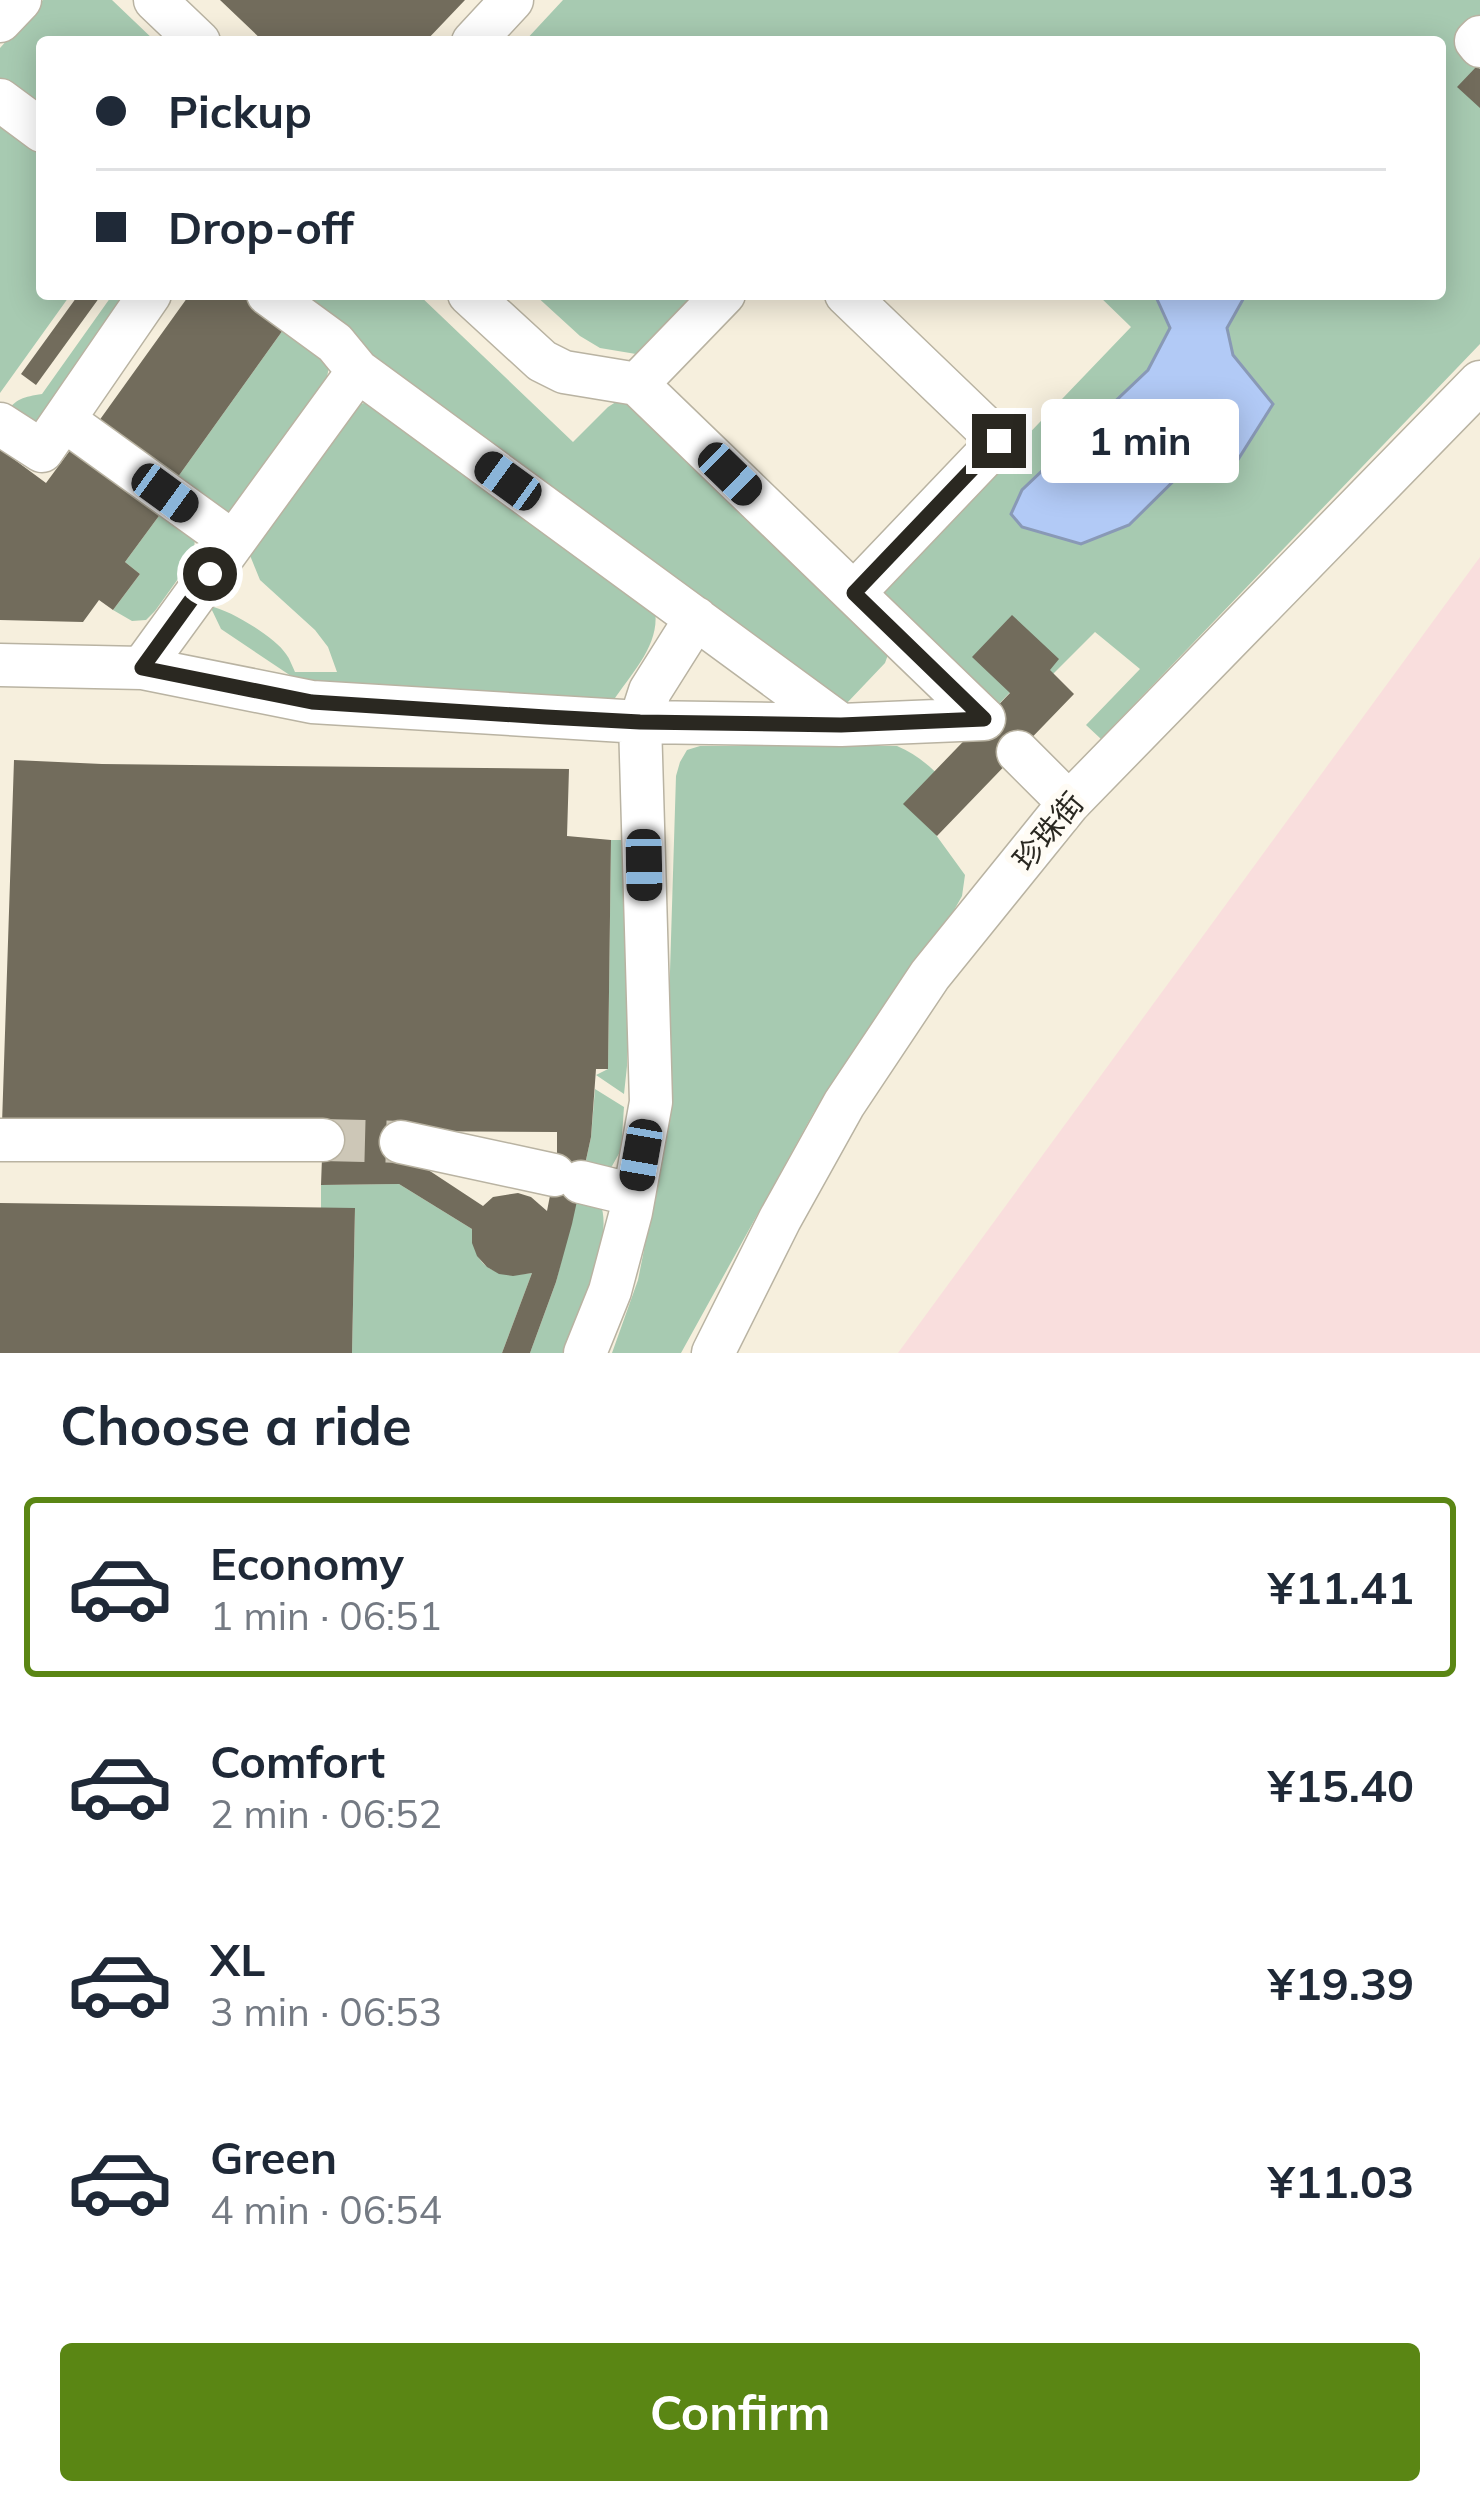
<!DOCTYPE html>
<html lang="en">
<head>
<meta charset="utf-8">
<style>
	:root { --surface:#fff; --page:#f6f6f7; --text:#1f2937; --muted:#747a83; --line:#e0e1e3; --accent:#5a8614 }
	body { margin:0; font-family:Mulish,"Noto Sans SC",sans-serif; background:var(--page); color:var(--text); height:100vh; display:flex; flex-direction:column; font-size:45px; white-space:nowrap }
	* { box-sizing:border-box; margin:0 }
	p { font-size:39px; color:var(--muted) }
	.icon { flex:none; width:66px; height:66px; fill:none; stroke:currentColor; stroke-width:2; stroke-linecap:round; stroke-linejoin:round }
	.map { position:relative; height:1353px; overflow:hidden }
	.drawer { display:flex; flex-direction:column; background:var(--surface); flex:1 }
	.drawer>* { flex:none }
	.top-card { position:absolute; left:36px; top:36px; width:1410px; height:264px; border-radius:12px; box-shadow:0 6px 30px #0003; display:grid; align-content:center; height:264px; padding:0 60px; background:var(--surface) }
	.end { position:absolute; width:54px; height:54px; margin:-27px; border:15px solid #2a2821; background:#fff; box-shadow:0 0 0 6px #fff }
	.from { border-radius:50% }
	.bubble { position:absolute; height:84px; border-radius:12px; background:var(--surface); box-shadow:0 6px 30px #0003; font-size:39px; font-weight:700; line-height:84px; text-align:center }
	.car { position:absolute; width:36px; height:72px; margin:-36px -18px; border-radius:15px; box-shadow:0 0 9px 3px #0007; background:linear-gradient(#222 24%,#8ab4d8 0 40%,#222 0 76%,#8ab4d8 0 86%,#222 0) }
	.top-card b { display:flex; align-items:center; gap:42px; height:114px; font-size:45px }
	.top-card b+b { border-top:3px solid var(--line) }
	.top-card i { width:30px; height:30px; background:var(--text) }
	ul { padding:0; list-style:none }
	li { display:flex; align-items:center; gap:36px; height:180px; margin:0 24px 18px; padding:0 36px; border:6px solid transparent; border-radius:12px }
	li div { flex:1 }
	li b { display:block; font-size:45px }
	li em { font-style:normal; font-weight:700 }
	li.current { border-color:var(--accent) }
	li>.icon { width:108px; height:108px; stroke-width:1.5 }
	h2 { padding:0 60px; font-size:54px; line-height:144px }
	.button { display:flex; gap:24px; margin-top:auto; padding:24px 60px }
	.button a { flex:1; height:138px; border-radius:12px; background:var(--accent); color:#fff; font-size:48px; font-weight:700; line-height:138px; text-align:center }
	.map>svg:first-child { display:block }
</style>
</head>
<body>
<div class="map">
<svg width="1480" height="1353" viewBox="0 0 1480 1353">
	<rect width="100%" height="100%" fill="#f6efdd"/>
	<!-- industrial -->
	<path fill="#f9dedd" d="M1480,557V1353H898Z"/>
	<!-- green -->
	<path fill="#a7cab1" d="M43,0H112L156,42H42V117L0,85V48Z
		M563,0H1480V18L1455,44L1480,69V344L1101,739L1086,725L1140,669L1095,632L1053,674L1040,661L995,708L875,594L1131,327L1097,294H1440V42H524Z
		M0,107L42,137V294H71L0,393Z
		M113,294H136L34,435L6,414C15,398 24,397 42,394Z
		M282,294H418L573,442L608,407L619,400L640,403L889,652L885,663L846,704Z
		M534,294H700L642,355L600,348L580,336Z
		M288,323L329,367L326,382L237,504L229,511L216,513L170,488Z
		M364,403L384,407L653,602C665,640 633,671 613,701L309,688L221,629L210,606C230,610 275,637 286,654C290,659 292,666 295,672H337L328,647L315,630L260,580L247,548L353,406Z
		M164,509L195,539L193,558L155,611L146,620L132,621L113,610L140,574L125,562Z
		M700,746H897C926,758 944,781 966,803L936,835L965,875L962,896L948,921L814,1112L681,1353H612L638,1280L658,1180L666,1102L676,776L680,762L687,750Z
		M611,840H627V1066L624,1094L596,1075L608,1069Z
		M595,1089L624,1107L621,1150L607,1175L583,1174L591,1137Z
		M399,1184L472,1229C473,1269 496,1278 532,1273L502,1353H352L355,1209L321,1208V1185Z
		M579,1190L600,1203C615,1236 579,1318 567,1353H530L556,1282Z"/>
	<!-- water -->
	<path fill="#b2caf6" stroke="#8999b6" stroke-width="3" d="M1157,294H1246L1227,328L1233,355L1273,404L1227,477L1203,452L1129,525L1081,544L1022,527L1011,514L1022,490L1148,370L1170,328L1156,297Z"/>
	<!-- building -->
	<path fill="#726c5c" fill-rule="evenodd" d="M220,0H465L425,42H264Z
		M1477,66L1480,69V108L1457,87Z
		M79,294H102L36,385L21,374Z
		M190,294H248L288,323L170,488L91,432Z
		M74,445L164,509L125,562L140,574L113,610L99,600L83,622L0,620V449L46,483Z
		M1012,615L1059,659L1050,670L1074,694L937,836L903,804L1010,693L972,657Z
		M14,760L102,764L569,769L567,836L611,840L608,1069H596L591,1137L572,1224L556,1282L530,1353H502L532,1273L513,1276L499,1274L487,1267L477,1256L472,1243V1229L399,1184L321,1185L323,1130L2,1124ZM402,1131L557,1132V1160L547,1211L531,1197L518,1193L493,1197L483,1206L401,1152Z
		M0,1203L355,1208L352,1353H0Z"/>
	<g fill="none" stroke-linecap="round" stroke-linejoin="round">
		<!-- minor-tunnel -->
		<path stroke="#cdc7b7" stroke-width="42" stroke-dasharray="42 21" stroke-linecap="butt" d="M323,1140L401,1142"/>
		<!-- minor casing -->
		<g stroke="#b9b3a2" stroke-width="45">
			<path id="minor" d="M155,0L199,42
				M0,21L20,0
				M1480,37L1476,41L1480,46
				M473,42L512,0
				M0,100L42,131
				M268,294L335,343L358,371L841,725
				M469,294L542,361L564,372L637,384L984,719
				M846,294L999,441L854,593
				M637,384L724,294
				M64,420L233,542
				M0,424L42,451L150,294
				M0,665L142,668L312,702L640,722L841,725L984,719
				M142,668L358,371
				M1018,752L1069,803
				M0,1140H323
				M401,1142L554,1175
				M581,1182L634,1195
				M585,1353L610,1291L631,1212L651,1102L640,722L650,691L696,618
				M713,1353L780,1219L844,1104L930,975L1069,803L1480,382"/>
		</g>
		<!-- minor -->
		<use href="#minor" stroke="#fff" stroke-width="42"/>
	</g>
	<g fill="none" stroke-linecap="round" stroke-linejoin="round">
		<!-- route -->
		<path stroke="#2a2821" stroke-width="15" d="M210,574L142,668L312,702L546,717L640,722L841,725L984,719L854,593L999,441"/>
	</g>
	<g text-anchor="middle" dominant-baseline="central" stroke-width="12" stroke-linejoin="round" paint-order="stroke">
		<!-- street labels -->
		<g font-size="30" fill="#2a2821" stroke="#fffcf5">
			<text transform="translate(1048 831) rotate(-50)">珍珠街</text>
		</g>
	</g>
</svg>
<i class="end from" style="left:210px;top:574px"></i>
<i class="end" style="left:999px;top:441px"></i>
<div class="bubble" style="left:1041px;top:399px;width:198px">1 min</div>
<i class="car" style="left:730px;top:474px;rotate:134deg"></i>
<i class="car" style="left:508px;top:481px;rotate:306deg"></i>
<i class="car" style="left:165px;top:493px;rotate:126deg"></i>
<i class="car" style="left:644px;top:865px;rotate:179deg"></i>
<i class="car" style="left:641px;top:1155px;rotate:190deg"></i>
<div class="top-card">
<b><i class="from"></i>Pickup</b>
<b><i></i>Drop-off</b>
</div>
</div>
<section class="drawer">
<h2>Choose a ride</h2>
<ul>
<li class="current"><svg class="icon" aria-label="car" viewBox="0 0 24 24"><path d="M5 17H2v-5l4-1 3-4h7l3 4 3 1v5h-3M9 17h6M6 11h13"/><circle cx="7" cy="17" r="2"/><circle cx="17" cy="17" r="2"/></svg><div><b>Economy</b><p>1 min · 06:51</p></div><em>¥11.41</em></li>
<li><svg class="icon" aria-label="car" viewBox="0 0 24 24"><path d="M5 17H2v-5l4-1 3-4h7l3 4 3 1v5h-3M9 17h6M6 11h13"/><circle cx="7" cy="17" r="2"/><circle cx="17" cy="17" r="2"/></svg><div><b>Comfort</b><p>2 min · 06:52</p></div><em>¥15.40</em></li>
<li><svg class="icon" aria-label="car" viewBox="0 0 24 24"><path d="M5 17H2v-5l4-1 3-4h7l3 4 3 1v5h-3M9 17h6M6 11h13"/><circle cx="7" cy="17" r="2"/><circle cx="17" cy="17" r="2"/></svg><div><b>XL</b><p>3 min · 06:53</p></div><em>¥19.39</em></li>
<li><svg class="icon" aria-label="car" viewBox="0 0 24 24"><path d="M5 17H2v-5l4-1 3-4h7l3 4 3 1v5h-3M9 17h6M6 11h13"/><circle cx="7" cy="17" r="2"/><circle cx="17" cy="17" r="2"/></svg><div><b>Green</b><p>4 min · 06:54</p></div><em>¥11.03</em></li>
</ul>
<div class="button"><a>Confirm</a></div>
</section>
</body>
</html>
